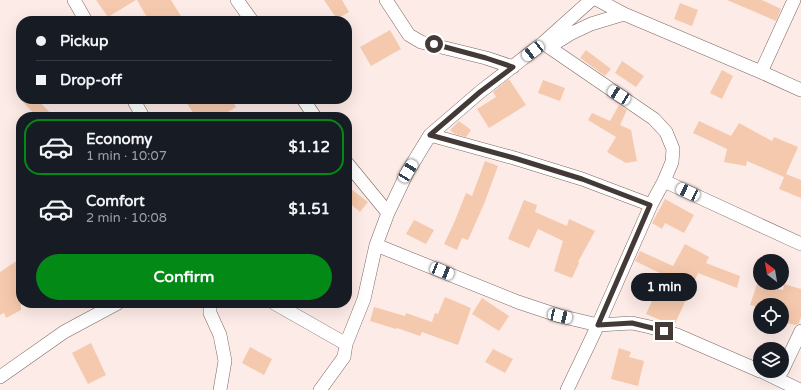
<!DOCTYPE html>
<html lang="en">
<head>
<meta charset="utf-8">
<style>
	:root { --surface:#171b24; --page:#242831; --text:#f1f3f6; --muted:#9ea1a6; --line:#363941; --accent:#038a16 }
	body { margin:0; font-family:"Varela Round",sans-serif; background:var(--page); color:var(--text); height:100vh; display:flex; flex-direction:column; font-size:15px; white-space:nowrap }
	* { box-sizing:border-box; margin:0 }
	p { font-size:13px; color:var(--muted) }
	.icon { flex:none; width:22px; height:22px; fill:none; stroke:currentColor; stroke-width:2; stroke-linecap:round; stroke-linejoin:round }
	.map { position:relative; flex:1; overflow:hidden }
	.drawer { position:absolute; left:16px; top:112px; width:336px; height:196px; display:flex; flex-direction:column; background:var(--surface); border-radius:16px; box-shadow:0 4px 16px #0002 }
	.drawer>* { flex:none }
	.hud { position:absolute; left:16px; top:16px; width:336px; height:88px; border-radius:16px; box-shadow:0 4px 16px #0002; display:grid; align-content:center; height:88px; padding:0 20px; background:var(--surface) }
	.needle { width:26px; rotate:329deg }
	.fabs { position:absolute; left:753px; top:254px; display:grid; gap:8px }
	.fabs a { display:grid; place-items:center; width:36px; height:36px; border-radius:50%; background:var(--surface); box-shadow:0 4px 16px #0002; font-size:20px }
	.end { position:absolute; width:18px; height:18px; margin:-9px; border:5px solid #433a38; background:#fff; box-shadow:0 0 0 2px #fff }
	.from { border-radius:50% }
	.bubble { position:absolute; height:28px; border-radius:14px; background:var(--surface); box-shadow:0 4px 16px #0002; font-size:13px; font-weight:700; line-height:28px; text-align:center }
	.car { position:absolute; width:12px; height:24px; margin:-12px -6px; border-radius:5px; box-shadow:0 0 3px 1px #0007; background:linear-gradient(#fff 24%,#345 0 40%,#fff 0 76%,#345 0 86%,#fff 0) }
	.hud b { display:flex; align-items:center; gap:14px; height:38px; font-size:15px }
	.hud b+b { border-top:1px solid var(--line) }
	.hud i { width:10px; height:10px; background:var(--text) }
	ul { padding:7px 0 0; list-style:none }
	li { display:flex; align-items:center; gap:12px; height:56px; margin:0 8px 6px; padding:0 12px; border:2px solid transparent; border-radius:16px }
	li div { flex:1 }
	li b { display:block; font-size:15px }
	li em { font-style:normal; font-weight:700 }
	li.selected { border-color:var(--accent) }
	li>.icon { width:36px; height:36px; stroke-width:1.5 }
	.primary-button { display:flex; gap:8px; margin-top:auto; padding:8px 20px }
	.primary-button a { flex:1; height:46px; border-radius:24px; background:var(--accent); color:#fff; font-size:16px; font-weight:700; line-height:46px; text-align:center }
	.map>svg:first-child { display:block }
</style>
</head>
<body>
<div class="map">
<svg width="801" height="390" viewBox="0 0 801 390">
	<rect width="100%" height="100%" fill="#fdebe7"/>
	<!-- building -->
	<path fill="#f5c9ad" d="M96,0H136L108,17Z
		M137,0H171L184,21H149Z
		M324,0H342L349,12L337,19Z
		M727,0H762L781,9L776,21Z
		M680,3L698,10L692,26L674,19Z
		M390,30L401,49L371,66L360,47Z
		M586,50L611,69L605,76L580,58Z
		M622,61L644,76L636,87L615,73Z
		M722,70L733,76L722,99L710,93Z
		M509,79L526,105L489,128L477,109L496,97L493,92Z
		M543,80L565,88L560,101L538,93Z
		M20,99H37L54,117H37Z
		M184,99H231L236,107L220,117H196Z
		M619,105L627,110L620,125L631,130L637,161L626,163L607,152L616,137L588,120L592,113L610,121Z
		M459,121L471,130L466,137L455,134L450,130Z
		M699,121L731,136L739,123L772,141L774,137L798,147L786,174L801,180V198L779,189L784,177L747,161L746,166L724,162L727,149L693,133Z
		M485,161L498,166L484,204L468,240L462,238L457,250L444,244L454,223L466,193L472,196Z
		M347,186L368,202L360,212L347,201Z
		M665,199L694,215L684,233L665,223L662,229L652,223Z
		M524,200L537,205L535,212L567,226L569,219L595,231L578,262L579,263L572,278L554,271L563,241L538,229L529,248L508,239Z
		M414,220L434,230L426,244L406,234Z
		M685,244L709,257L706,263L740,276L737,288L698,273L674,326L646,314L664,275L635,261L640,251L673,266Z
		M21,258V310L6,318L4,313L0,315V272Z
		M757,284L783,290L784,284L801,289V317L799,323L796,325L782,322V305H760V308L750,305Z
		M445,297L471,308L458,345L422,332L420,336L397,328L396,329L370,321L374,307L405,316L406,313L432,322L435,313L438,314Z
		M482,298L509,316L499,331L472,314Z
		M91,343L106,375L88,384L72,353Z
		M250,347L272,359L264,375L242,363Z
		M619,348L631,352L629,357L644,361L638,386L611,379Z
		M493,349L513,359L505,373L485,362Z"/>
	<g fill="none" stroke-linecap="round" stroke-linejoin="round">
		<!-- street casing -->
		<g stroke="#7b6763" stroke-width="14">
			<path id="street" d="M74,0L86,21
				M237,0L252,21
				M386,0L409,35L421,42L486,58L513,67
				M598,0L624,14L761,72L801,90
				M543,43L654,119L666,132L673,149L672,162L664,181L651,205L598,325L567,390
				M549,47L570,34L591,24L624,14
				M761,72L794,0
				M133,99L143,117
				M303,99L315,117
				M430,135L514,158L582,179L651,205
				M347,163L388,213
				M664,181L801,244
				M376,245L518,302L560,316L598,325L632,323L650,327L677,335L760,371
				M210,303V313L220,335L225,361L220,390
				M274,303L346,344
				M761,371L800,390
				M782,371L801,331
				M0,377L64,332L118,303
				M320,390L344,357L346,344L364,299L376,245L388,213L408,171L430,135L480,92L543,43L591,0"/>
		</g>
		<!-- street -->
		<use href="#street" stroke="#fff" stroke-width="13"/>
	</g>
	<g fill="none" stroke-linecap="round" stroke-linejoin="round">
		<!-- route -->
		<path stroke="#433a38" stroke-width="5" d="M434,44L486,58L513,67L480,92L430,135L514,158L582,179L650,205L598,325L632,323L664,331"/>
	</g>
</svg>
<div class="fabs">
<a><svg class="needle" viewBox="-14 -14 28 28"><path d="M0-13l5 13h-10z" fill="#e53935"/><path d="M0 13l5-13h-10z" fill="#9ea1a6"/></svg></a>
<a><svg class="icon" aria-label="locate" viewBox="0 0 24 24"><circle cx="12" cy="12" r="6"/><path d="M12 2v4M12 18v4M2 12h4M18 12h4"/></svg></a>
<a><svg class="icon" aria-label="layers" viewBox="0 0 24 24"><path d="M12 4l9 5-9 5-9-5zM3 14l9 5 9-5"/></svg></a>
</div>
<i class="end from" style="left:434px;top:44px"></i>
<i class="end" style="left:664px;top:331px"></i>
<div class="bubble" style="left:631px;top:273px;width:66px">1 min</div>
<i class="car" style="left:533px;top:51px;rotate:232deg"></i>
<i class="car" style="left:619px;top:95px;rotate:302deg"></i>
<i class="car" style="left:408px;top:171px;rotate:32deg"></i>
<i class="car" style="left:688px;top:192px;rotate:295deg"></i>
<i class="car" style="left:442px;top:271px;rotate:112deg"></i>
<i class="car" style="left:560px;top:316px;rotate:103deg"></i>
<div class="hud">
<b><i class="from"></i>Pickup</b>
<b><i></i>Drop-off</b>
</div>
<section class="drawer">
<ul>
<li class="selected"><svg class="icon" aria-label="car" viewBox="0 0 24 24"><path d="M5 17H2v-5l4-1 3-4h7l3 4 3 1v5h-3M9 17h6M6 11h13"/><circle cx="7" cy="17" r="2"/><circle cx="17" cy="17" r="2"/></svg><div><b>Economy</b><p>1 min · 10:07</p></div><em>$1.12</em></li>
<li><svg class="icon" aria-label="car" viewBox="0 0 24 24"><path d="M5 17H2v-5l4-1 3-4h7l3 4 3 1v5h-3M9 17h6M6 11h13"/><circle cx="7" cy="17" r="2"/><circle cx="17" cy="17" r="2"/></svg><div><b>Comfort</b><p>2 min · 10:08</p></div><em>$1.51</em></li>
</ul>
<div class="primary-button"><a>Confirm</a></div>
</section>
</div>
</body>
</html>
